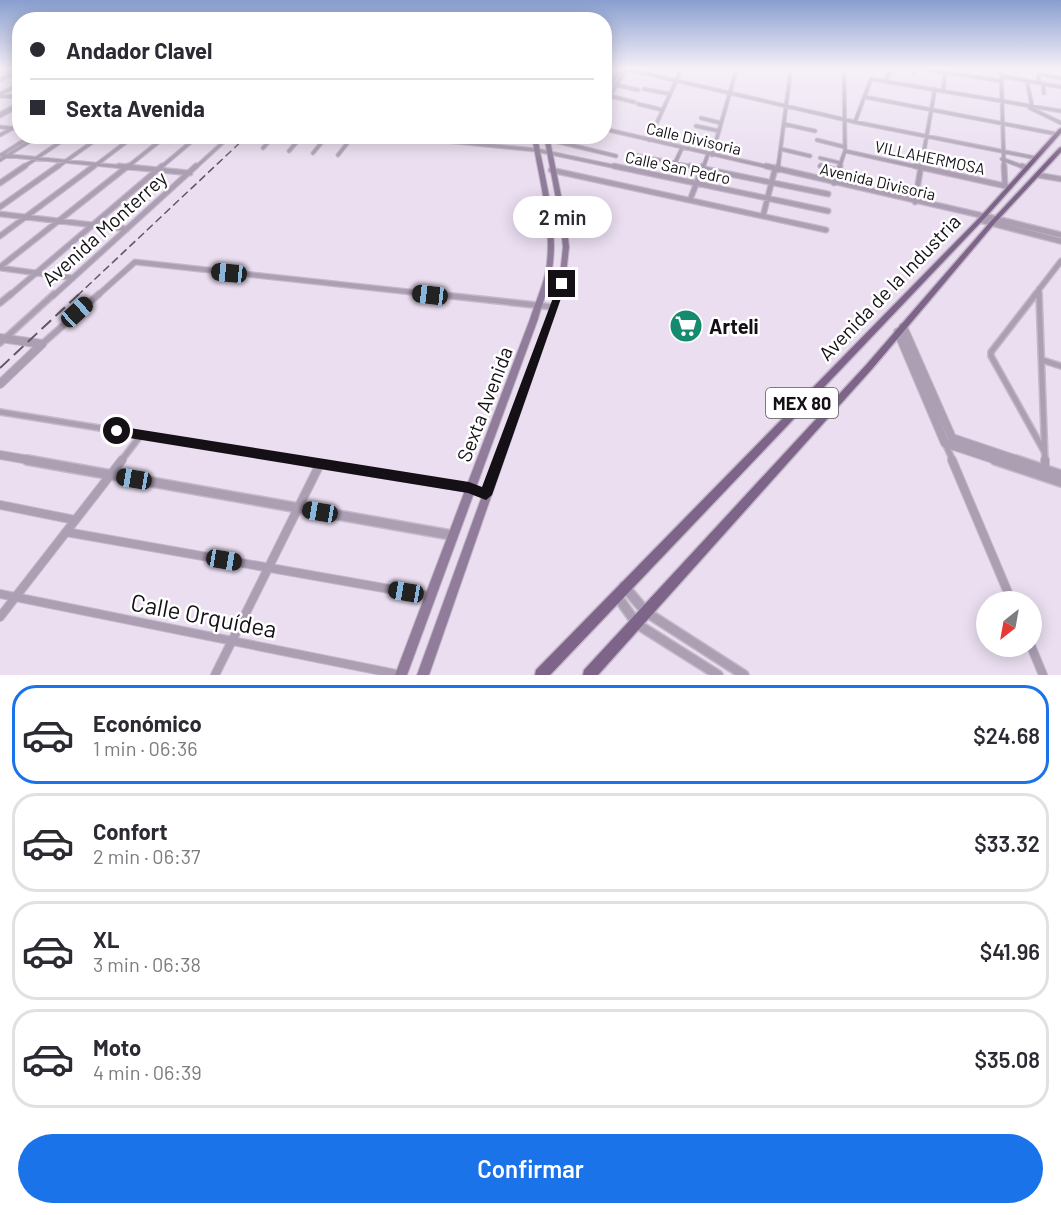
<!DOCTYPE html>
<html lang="es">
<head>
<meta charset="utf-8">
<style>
	:root { --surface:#fff; --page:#f2f2f3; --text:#2b2b33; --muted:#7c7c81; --line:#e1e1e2; --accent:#1a73e8 }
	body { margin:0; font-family:Barlow,sans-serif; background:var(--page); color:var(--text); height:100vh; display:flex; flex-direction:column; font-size:22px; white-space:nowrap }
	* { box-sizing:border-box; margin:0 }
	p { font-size:20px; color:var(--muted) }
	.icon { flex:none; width:33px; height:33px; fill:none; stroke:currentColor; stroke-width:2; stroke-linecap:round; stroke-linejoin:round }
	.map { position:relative; height:675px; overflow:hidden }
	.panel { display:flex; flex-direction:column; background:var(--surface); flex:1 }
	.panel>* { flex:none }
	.top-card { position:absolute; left:12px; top:12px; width:600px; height:132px; border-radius:24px; box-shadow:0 3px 15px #0003; display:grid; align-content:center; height:132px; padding:0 18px; background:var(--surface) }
	.needle { width:39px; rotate:211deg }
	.fabs { position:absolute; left:976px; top:591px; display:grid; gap:12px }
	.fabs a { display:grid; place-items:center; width:66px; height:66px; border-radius:50%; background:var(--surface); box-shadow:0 3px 15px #0003; font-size:30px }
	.end { position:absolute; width:27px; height:27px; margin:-14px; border:8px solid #141016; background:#fff; box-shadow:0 0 0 3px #fff }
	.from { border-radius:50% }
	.bubble { position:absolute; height:42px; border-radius:21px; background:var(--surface); box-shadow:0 3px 15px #0003; font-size:20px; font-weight:600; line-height:42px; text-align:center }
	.car { position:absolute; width:18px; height:36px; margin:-18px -9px; border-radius:8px; box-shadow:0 0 4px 2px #0007; background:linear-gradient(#222 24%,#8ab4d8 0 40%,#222 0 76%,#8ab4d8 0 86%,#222 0) }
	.top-card b { display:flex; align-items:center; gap:21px; height:57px; font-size:22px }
	.top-card b+b { border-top:2px solid var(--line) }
	.top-card i { width:15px; height:15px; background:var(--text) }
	ul { padding:10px 0 0; list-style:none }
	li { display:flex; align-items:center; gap:18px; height:99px; margin:0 12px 9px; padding:0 6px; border:3px solid var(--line); border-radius:24px }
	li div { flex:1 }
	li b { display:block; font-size:22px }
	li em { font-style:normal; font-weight:600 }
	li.selected { border-color:var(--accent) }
	li>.icon { width:54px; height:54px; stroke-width:1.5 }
	.cta { display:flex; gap:12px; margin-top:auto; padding:12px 18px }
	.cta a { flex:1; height:69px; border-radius:36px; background:var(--accent); color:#fff; font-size:24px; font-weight:600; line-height:69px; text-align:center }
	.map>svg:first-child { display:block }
</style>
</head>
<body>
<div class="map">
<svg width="1061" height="675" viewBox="0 0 1061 675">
	<rect width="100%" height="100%" fill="#eadef0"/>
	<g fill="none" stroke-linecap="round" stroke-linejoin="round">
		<!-- pedestrian casing -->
		<g stroke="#c3b9c9" stroke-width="4.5">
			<path id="pedestrian" d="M1039,74L1061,78
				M820,158L841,163"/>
		</g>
		<!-- minor-far3 casing -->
		<g stroke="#c3b9c9" stroke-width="5">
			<path id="minor-far3" d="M622,68L855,122L1036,158
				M920,68L1001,81
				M1001,68L1004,168
				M1038,68L1039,83
				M0,69L16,71
				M914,73L915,68
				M604,75L616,77
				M1001,76L1061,87
				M0,80L20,70
				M886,81L891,68
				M1027,81L1032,106
				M1043,84L1044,93
				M617,85L638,90
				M644,89L670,94
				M943,91L946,68
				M0,94L20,84
				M0,96L20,97
				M604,96L622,68
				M610,96L634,102
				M865,97L1057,134
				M638,104L663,110
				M604,105L627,68
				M1030,108L1061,123
				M701,118L721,123
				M855,122L871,79L1061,111
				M784,124L815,131
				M696,126L719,131
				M0,127L20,129
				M604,129L773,168
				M0,135L20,124
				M395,136L536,150L621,168
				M546,139L616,156
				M649,140L682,68
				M817,140L845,147
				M263,148L274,136
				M781,149L810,156
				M289,151L302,136
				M845,151L922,168
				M313,153L327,136
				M1,155L134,168
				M1,155L31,136
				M338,155L353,136
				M635,155L698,168
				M712,155L737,68
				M1002,159L1026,168
				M0,160L38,136
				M675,163L682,148
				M820,166L826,168
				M22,168L69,136
				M56,168L101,136
				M92,168L134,136
				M126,168L166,136
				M160,168L198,136
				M195,168L230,136
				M703,168L708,154
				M778,168L791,68
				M839,168L845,151L844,68
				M921,168L935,89"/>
		</g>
		<!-- minor-far2 casing -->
		<g stroke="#c3b9c9" stroke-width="7">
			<path id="minor-far2" d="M119,166L190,173
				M614,166L828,211
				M690,166L828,194
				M766,166L984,216
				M821,166L838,171
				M915,166L1010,187
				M1004,166L1005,185
				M1022,166L1027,168
				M551,170L826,230
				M778,170V166
				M1037,175L1061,179
				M0,183L25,166
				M834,183L840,166
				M690,200L703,166
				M915,202L921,166
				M0,207L58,166
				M0,214L127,229
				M763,216L775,169
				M0,236L94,166
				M0,267L128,166
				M0,268L73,278
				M1039,289V296
				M9,296L162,166
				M53,296L196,166
				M97,296L135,262L447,296
				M1034,296L1061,261"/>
		</g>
		<!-- minor-far1 casing -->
		<g stroke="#c3b9c9" stroke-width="8">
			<path id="minor-far1" d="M433,294L553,307
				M1036,294L991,352V356L1044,451
				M1039,294L1045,461
				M0,303L11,294
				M0,343L54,294
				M42,344L99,294
				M1042,360L1061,366
				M0,412L304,461
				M945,443L953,461
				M121,461L141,435"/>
		</g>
		<!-- minor casing -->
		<g stroke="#c3b9c9" stroke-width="10">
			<path id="minor" d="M295,460L469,488L486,495
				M952,460L1012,602
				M1045,460V470
				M0,505L75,520
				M66,532L429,596
				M0,594L401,675
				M0,617L122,460
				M1031,646L1043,675
				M215,675L320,464"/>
		</g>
		<!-- tertiary-far3 casing -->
		<g stroke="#c3b9c9" stroke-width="7">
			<path id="tertiary-far3" d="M0,115L20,104"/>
		</g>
		<!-- tertiary-far2 casing -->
		<g stroke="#c3b9c9" stroke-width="8">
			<path id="tertiary-far2" d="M984,216L1061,235
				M980,220L1061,241"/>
		</g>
		<!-- tertiary-far1 casing -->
		<g stroke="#c3b9c9" stroke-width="10">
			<path id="tertiary-far1" d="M903,327L952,438L1020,461
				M898,332L945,443L999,461
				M0,338L42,344
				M0,384L42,344
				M0,455L35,461"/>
		</g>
		<!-- tertiary casing -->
		<g stroke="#c3b9c9" stroke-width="12">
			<path id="tertiary" d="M27,460L451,535
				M995,460L1061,482
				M1016,460L1061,475
				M624,586L646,612L744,675
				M617,596L637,624L718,675"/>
		</g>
		<!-- secondary casing -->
		<g stroke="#c3b9c9" stroke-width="2">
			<path id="secondary" d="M532,136H537C545,180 559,226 552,270C550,286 542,303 538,319L407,675H395L530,319C535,303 543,286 546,270C553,226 539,180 532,136Z
				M544,136H549L566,220L569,247L565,284L429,675H417L559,284L563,247L560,220Z"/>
		</g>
		<!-- primary casing -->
		<g stroke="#c3b9c9" stroke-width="3">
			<path id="primary" d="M1061,128V133L984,219L550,675H535L536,670L980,217L1059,129Z
				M1061,147V152L995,223L872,369L598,675H583L584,670L866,365L991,221L1059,148Z"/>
		</g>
		<!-- pedestrian -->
		<use href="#pedestrian" stroke="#ac9eb3" stroke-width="2"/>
		<!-- minor-far3 -->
		<use href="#minor-far3" stroke="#ac9eb3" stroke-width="3"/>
		<!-- minor-far2 -->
		<use href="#minor-far2" stroke="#ac9eb3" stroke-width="4.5"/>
		<!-- minor-far1 -->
		<use href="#minor-far1" stroke="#ac9eb3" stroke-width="5"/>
		<!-- minor -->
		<use href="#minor" stroke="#ac9eb3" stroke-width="8"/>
		<!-- tertiary-far3 -->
		<use href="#tertiary-far3" stroke="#ac9eb3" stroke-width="4.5"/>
		<!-- tertiary-far2 -->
		<use href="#tertiary-far2" stroke="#ac9eb3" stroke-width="5"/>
		<!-- tertiary-far1 -->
		<use href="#tertiary-far1" stroke="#ac9eb3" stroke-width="8"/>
		<!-- tertiary -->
		<use href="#tertiary" stroke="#ac9eb3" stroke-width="9"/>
		<!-- secondary -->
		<use href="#secondary" fill="#917d9b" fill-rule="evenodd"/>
		<!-- primary -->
		<use href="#primary" fill="#7e6489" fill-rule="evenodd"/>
		<!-- rail-far1 -->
		<path stroke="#5f5862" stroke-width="1.5" stroke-dasharray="8 4" stroke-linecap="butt" d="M77,296L247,136"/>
		<!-- rail -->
		<path stroke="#5f5862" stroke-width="2" stroke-dasharray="13 6" stroke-linecap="butt" d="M0,368L79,294"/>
	</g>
	<!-- sky -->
	<linearGradient id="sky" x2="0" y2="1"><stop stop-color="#899ecf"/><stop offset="0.42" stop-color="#f6f0f8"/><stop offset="1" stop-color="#f6f0f8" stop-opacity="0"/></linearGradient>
	<rect width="1061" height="163" fill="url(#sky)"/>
	<!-- route -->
	<path fill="#141016" d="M559,282L566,284L492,495L486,500L468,493L117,436L112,431L117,426L469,482L482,487Z"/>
	<!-- icons -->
	<defs>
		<g id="supermarket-disc" transform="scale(1.725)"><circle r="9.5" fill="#148b6e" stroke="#fff"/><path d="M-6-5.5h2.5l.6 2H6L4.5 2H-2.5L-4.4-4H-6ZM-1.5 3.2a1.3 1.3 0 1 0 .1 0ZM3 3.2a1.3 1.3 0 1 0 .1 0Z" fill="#fff"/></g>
	</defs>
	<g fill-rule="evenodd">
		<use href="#supermarket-disc" x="686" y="326"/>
	</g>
	<g text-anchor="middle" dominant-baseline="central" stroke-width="5" stroke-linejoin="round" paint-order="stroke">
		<!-- far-street labels -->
		<g font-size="16" fill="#141016" stroke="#fff">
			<text transform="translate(694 138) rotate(13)">Calle Divisoria</text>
			<text transform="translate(930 157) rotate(12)">VILLAHERMOSA</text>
			<text transform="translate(678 167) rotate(12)">Calle San Pedro</text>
			<text transform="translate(878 181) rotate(13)">Avenida Divisoria</text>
		</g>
		<!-- shield labels -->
		<rect fill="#fff" stroke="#5a585c" stroke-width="1.5" x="766" y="388" width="72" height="30" rx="4.5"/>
		<g font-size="18" font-weight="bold" fill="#141016">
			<text x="802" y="403">MEX 80</text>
		</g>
		<!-- street labels -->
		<g font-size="20" fill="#141016" stroke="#fff">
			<text transform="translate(104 228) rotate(-42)">Avenida Monterrey</text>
			<text transform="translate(889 287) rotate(-46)">Avenida de la Industria</text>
			<text transform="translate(484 404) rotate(-69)">Sexta Avenida</text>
		</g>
		<!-- poi labels -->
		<g font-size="20" font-weight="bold" fill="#141016" stroke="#fff" text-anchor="start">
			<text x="709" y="326">Arteli</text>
		</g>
		<!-- near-street labels -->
		<g font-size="24" fill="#141016" stroke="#fff">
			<text transform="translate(204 615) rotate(11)">Calle Orquídea</text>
		</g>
	</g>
</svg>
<div class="fabs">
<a><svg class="needle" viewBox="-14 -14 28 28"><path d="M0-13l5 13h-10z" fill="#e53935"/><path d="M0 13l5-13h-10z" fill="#7c7c81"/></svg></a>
</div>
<i class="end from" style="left:117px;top:431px"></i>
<i class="end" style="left:562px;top:284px"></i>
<div class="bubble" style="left:513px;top:196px;width:99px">2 min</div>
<i class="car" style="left:229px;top:273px;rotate:276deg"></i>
<i class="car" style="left:430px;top:295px;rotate:277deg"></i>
<i class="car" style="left:77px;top:312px;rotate:48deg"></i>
<i class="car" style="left:134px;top:479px;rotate:280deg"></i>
<i class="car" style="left:320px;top:512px;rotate:280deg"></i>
<i class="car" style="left:224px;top:560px;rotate:100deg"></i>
<i class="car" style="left:406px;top:592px;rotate:280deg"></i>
<div class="top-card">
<b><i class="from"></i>Andador Clavel</b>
<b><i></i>Sexta Avenida</b>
</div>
</div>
<section class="panel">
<ul>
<li class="selected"><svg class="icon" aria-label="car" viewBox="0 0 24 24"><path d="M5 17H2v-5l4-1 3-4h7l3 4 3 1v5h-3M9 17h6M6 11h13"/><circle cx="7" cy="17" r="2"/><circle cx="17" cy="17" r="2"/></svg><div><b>Económico</b><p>1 min · 06:36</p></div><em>$24.68</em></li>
<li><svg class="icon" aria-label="car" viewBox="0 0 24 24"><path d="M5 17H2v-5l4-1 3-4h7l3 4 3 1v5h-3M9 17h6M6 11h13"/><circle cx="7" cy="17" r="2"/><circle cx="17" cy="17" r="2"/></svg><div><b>Confort</b><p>2 min · 06:37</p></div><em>$33.32</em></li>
<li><svg class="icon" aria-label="car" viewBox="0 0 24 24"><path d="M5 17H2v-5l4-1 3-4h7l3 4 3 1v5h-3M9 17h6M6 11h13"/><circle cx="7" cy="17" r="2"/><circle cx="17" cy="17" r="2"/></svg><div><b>XL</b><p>3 min · 06:38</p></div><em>$41.96</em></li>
<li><svg class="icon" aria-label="car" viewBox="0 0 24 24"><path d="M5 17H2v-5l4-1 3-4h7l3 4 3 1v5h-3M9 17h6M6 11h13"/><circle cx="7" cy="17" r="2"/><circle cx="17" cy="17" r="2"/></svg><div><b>Moto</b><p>4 min · 06:39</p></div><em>$35.08</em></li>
</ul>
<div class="cta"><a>Confirmar</a></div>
</section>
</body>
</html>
